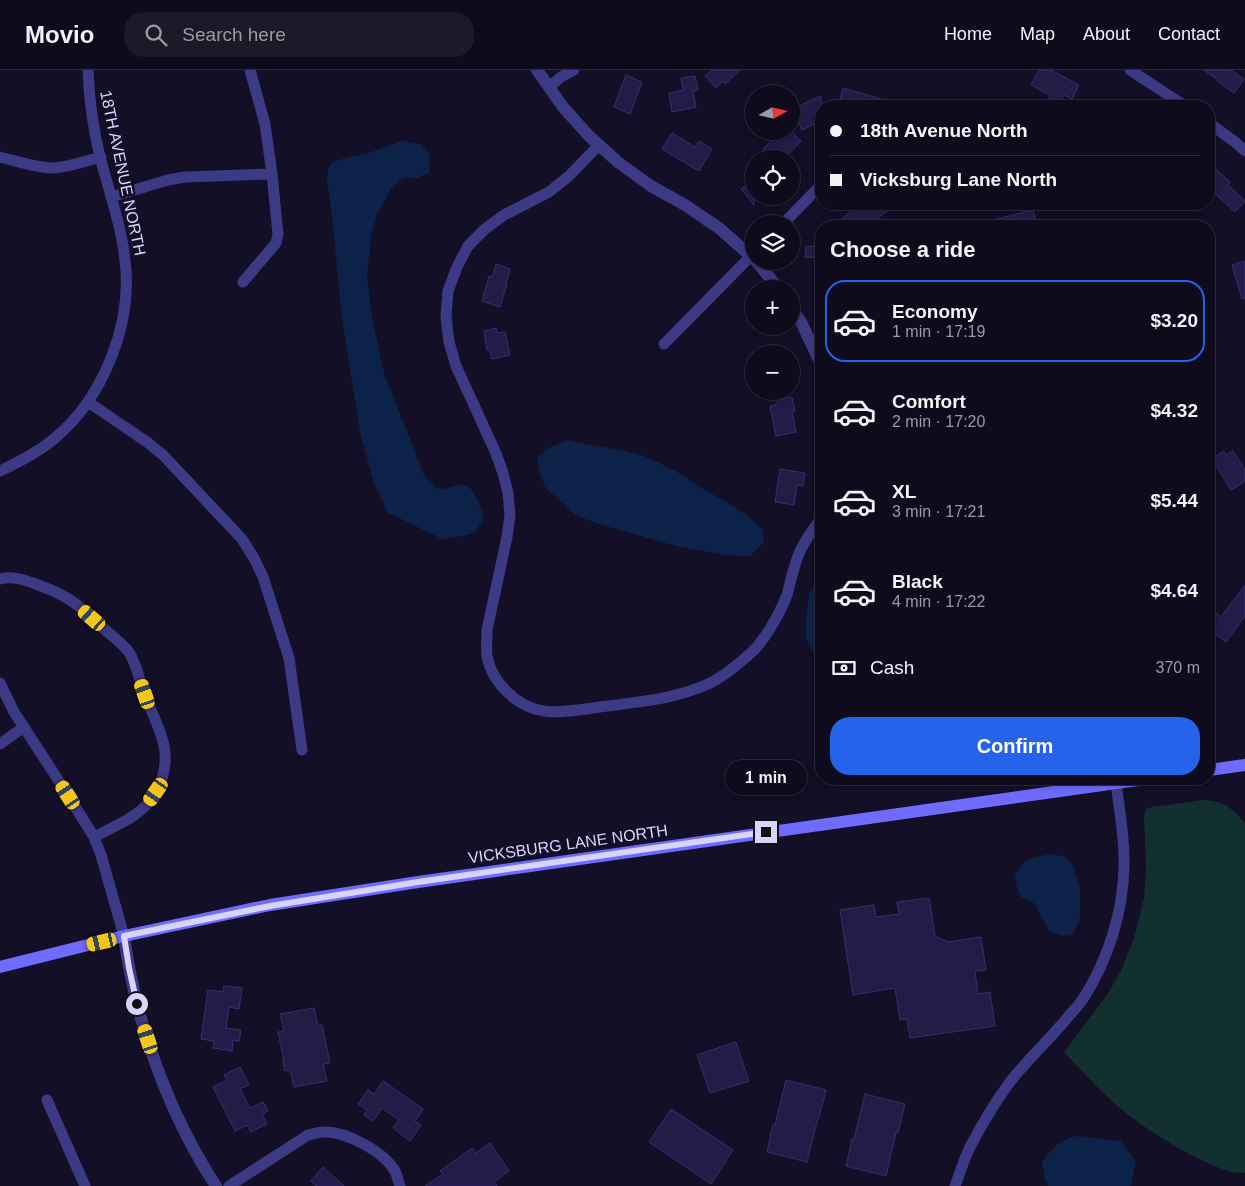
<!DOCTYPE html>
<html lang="en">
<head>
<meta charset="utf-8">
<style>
	:root { --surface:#0e0b1c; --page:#1c1929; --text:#f1f3f6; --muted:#9b9ba3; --line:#2e2b3b; --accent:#2563eb }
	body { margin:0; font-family:Helvetica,sans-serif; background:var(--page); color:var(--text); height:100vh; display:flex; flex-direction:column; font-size:19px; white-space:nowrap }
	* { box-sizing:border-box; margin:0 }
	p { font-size:16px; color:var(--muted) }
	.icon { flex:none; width:28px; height:28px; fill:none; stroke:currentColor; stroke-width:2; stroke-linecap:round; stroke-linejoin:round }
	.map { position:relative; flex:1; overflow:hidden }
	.details { position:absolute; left:815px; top:150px; width:400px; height:565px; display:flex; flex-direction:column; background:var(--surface); border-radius:20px; box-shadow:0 2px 8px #0003,0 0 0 1px var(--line) }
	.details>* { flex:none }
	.banner { position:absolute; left:815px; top:30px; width:400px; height:110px; border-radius:20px; box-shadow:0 2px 8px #0003,0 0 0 1px var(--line); display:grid; align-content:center; height:110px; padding:0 15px; background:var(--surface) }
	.needle { width:32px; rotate:82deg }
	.buttons { position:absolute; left:745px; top:15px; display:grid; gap:10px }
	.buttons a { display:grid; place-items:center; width:55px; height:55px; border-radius:50%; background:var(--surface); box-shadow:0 2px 8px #0003,0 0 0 1px var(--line); font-size:25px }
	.end { position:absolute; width:22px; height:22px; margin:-11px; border:6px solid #d9d4ff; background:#111; box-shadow:0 0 0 2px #111 }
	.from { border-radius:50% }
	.bubble { position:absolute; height:35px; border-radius:18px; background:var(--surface); box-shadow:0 2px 8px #0003,0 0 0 1px var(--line); font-size:16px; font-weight:600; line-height:35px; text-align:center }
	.car { position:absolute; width:15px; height:30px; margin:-15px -8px; border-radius:6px; box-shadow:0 0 4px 1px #0007; background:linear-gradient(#f5c518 24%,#345 0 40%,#f5c518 0 76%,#345 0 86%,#f5c518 0) }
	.banner b { display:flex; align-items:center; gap:18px; height:48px; font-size:19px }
	.banner b+b { border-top:1px solid var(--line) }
	.banner i { width:12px; height:12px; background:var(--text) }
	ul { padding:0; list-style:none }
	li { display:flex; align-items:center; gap:15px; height:82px; margin:0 10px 8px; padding:0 5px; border:2px solid transparent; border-radius:20px }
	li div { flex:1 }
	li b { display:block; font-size:19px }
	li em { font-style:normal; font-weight:600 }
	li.on { border-color:var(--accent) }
	li>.icon { width:45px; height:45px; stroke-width:1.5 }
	h2 { padding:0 15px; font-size:22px; line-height:60px }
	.pay { display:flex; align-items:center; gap:12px; height:55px; padding:0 15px; font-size:19px }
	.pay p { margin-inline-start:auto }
	.cta { display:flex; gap:10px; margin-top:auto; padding:10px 15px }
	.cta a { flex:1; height:58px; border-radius:20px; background:var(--accent); color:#fff; font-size:20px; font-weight:600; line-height:58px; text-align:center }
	header { display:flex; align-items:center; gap:30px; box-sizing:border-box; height:70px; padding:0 25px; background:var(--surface); border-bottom:1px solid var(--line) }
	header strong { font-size:24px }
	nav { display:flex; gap:28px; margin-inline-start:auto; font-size:18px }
	.search { width:350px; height:45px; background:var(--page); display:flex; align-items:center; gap:12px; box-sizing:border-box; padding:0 18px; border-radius:20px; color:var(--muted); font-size:19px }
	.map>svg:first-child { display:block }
</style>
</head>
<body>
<header>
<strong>Movio</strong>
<div class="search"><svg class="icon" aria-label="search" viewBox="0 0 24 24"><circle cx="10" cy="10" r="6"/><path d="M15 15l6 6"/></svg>Search here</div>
<nav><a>Home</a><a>Map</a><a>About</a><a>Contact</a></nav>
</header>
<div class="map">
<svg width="1245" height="1116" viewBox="0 0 1245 1116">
	<rect width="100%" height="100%" fill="#130f26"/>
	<!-- green -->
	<path fill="#12302f" d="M1204,730C1224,731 1232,738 1245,753V1103C1238,1103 1229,1102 1222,1099C1192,1088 1153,1064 1127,1044C1104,1026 1084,1003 1064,982L1107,925L1121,901L1135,865L1144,829L1146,795L1144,746L1146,739L1152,737Z"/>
	<!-- water -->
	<path fill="#0c2248" d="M402,71L420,74L429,83V103L417,108H403L392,118L378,142L371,166L367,208L372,247L384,303L424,405L438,419H445L461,414L471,419L477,429L484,447L476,462L463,466L442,469L387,442L374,413L360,362L342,248L332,146L327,111L328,99L332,92L349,87L369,83L387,76Z
		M567,370L585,374L626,381L644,386L674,400L705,420L730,434L748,446L763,460L764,472L750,486L725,485L676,476L599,454L575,445L545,417L539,399L537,387L551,377Z
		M815,516L821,518V595L806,569V548L809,523Z
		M1050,784L1063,786L1072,794L1080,818V848L1073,864L1062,866L1049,861L1034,833L1021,827L1017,817L1015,804L1022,794L1032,788Z
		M1074,1066L1121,1071L1136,1091L1131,1116H1048L1045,1110L1042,1091L1057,1074Z"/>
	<!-- building -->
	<path fill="#241b47" stroke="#3b2d73" d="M712,0H740L725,14L723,11L716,18L705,6Z
		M1039,0H1051L1079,15L1072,29L1064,25L1058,36H1052L1046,33L1050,25L1031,15Z
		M1204,0H1231L1244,9L1234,23L1217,11L1218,10Z
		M626,5L642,12L630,44L614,37Z
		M695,6L698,20L693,21L696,37L672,42L669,23L683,20L681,8Z
		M843,18L895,33V36H838Z
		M821,26V51L802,60L792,39Z
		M781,61H791L801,71L784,89H772L763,79Z
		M672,63L695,77L699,71L712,79L699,101L662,79Z
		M1209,93L1230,112L1228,115L1245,131L1235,142L1209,118Z
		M754,110V135L741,119Z
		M861,134H896L868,156H832Z
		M1033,140L1037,156H983L982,153Z
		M806,176L821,177V188L805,187Z
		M1245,191V228L1242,229L1232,195Z
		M496,194L510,199L506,214H507L500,237L482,231L489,206L492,207Z
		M496,258L497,263L505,262L510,285L492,289L490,280H487L484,261Z
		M792,327L795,341H792L796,362L776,366L770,336L778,334L777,330Z
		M1224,381L1226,385L1233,381L1245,400V411L1231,420L1212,389Z
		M780,399L805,403L803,416L797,415L794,435L775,432Z
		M1245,515V546L1226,572L1209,559V553L1216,543L1221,547Z
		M929,828L935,866L948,872L981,867L986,900L975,901L978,924L990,922L995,956L910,968L907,949L900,950L895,918L853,925L840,840L874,835L876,847L899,844L897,832Z
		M224,916L242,918L239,939L229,937L226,958L241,960L239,971L233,970L232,981L213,978L214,971L201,969L208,920L223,922Z
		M314,938L318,956L322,955L330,993L323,994L327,1011L294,1017L290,1000L285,1001L283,991H284L278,962L284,961L280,944Z
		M736,972L749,1011L710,1023L697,985Z
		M240,997L249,1015L240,1019L250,1038L263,1032L268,1041L262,1044L267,1054L251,1062L247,1055L235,1061L213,1017L227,1010L224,1005Z
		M786,1010L826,1020L819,1048H818L807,1092L767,1082L773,1054L775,1055Z
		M383,1011L423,1039L415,1051L421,1055L410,1071L393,1058L399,1050L382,1038L373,1051L364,1045L367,1040L358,1034L368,1020L374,1024Z
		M865,1024L905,1034L898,1063L896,1062L886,1106L846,1096L852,1069H854Z
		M671,1039L733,1080L711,1114L649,1072Z
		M490,1073L509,1101L494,1112L497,1116H425L443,1104L440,1101L472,1078L476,1083Z
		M323,1097L344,1116H316L311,1111Z"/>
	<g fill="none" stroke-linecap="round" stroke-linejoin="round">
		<!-- minor -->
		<path stroke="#3d3a85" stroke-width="11" d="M1130,0L1185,36
			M549,17L561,7L574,0
			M1209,53L1235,72L1245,81
			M599,75L569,106L549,122L504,145L485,159L468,176L457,197L448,221L446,247L449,272L456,296L495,381L503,403L508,423L510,445L507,467L487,560C487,569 486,578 487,586C492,613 517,637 544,641C562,644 589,638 608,636C644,631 674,629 708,614C725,606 740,593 754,580C766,568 781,541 787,525C791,510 794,495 800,481C806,469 813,459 821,449
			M0,87C17,91 37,98 54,98C70,97 86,91 101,87
			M111,127L168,110L185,107L272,104
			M783,154L821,115
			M243,212L276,173L278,164L272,104L265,54L250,0
			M664,274L754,183
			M88,332L147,372L163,385L242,469L254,488L263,507L289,588L302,680
			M0,401C19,392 39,382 55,368C104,327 133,253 125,190C121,155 109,121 100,87C93,58 89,29 88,0
			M0,509C12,506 22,509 33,513C44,517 55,521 65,527C79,534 91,547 103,558C111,565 121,572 128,581C137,593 139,610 144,623C158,659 176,682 157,721C144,745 117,755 94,767
			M0,613L14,642L68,725L94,767L101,785L124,866
			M0,674L24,657
			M47,1030L85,1116
			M229,1116L308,1065C313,1064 319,1062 324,1062C346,1061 384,1082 395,1101C397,1105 398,1111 400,1116
			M955,1116C960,1103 964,1089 970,1077C982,1054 995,1032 1010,1012C1028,989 1050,969 1068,947C1073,941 1079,935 1083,929C1108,890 1123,843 1124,796C1125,768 1119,740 1116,712"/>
		<!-- tertiary -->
		<path stroke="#3d3a85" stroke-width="12" d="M537,0L563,37L589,66L619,93L651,116L685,135L719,158L754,189
			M756,191L779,219
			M791,237L801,252L821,294
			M124,866C128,895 134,924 142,952C159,1010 183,1066 216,1116"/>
		<!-- secondary -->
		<path stroke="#6f6bff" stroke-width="12" d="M1209,700L1245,695
			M0,897L124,866L270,835L418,812L1145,709"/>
	</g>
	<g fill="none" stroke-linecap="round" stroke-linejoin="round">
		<!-- route -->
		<path stroke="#d9d4ff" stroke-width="6" d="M137,934L129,898L124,866L270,836L418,812L766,762"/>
	</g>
	<g text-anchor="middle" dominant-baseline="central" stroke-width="5" stroke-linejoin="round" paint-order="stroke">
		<!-- street labels -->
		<g font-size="16" fill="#d9d4ff" stroke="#130f26">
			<text transform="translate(123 103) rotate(78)">18TH AVENUE NORTH</text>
			<text transform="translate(568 774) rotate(-8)">VICKSBURG LANE NORTH</text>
		</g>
	</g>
</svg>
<div class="buttons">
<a><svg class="needle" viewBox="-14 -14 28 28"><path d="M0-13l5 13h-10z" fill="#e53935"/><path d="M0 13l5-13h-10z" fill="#9b9ba3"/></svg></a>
<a><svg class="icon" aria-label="locate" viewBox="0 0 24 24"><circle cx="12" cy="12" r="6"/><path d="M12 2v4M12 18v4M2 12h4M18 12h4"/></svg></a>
<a><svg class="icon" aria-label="layers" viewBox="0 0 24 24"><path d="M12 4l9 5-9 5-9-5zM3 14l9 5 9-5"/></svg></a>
<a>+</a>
<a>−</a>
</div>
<i class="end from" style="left:137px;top:934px"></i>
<i class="end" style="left:766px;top:762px"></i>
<div class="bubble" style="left:725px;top:690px;width:82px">1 min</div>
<i class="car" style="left:92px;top:548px;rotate:311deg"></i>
<i class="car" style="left:145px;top:624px;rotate:341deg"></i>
<i class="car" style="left:156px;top:722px;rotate:215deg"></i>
<i class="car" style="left:68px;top:725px;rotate:327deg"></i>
<i class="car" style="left:102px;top:872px;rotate:257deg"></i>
<i class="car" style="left:148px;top:969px;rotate:342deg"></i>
<div class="banner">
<b><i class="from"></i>18th Avenue North</b>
<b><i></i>Vicksburg Lane North</b>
</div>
<section class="details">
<h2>Choose a ride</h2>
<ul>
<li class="on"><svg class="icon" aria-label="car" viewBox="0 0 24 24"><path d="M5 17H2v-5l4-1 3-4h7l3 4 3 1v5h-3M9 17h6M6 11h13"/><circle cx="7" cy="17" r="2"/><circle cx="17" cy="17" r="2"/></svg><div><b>Economy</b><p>1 min · 17:19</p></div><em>$3.20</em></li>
<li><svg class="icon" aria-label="car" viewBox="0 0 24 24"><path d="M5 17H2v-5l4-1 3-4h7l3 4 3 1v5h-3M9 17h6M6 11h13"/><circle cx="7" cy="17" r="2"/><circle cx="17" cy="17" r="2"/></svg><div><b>Comfort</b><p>2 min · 17:20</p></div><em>$4.32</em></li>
<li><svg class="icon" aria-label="car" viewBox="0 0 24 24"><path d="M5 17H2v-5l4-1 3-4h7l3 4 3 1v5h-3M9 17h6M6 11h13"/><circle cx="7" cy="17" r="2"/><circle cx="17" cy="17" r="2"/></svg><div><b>XL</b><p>3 min · 17:21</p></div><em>$5.44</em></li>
<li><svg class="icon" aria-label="car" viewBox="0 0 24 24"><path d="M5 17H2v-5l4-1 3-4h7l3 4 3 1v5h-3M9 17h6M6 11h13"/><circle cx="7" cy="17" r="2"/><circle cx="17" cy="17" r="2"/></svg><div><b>Black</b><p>4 min · 17:22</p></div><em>$4.64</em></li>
</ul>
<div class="pay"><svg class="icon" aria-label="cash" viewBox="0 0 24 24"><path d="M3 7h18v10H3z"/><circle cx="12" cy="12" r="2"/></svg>Cash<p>370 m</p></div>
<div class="cta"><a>Confirm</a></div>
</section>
</div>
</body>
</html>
